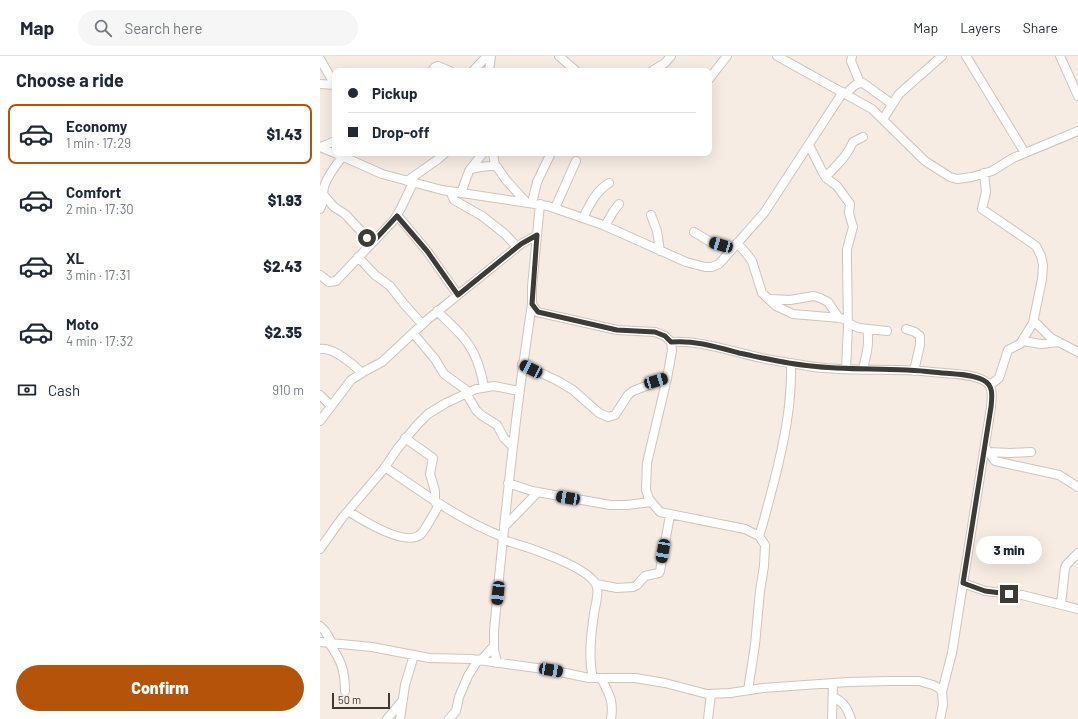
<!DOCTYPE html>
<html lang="en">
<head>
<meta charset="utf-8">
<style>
	:root { --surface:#fff; --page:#f6f6f7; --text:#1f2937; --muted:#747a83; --line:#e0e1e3; --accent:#b45309 }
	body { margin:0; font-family:Barlow,sans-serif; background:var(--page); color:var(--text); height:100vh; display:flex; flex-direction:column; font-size:15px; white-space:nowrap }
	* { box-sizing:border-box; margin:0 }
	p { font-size:13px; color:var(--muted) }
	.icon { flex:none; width:22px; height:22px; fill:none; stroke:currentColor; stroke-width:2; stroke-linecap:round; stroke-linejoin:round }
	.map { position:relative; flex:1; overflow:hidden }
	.details { display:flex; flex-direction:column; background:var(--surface); width:320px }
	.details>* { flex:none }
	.top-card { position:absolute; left:12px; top:12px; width:380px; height:88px; border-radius:8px; box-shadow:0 4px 16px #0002; display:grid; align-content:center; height:88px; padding:0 16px; background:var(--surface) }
	.scale { position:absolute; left:12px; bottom:10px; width:58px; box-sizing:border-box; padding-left:4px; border:2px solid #3e3b37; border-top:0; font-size:11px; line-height:14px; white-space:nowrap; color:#3e3b37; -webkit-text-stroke:3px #f6ece4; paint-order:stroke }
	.end { position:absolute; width:18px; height:18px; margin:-9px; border:5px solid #3e3b37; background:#fff; box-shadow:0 0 0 2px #fff }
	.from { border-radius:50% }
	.bubble { position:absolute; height:28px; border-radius:14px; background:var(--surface); box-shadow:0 4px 16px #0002; font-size:13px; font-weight:800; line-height:28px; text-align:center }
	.car { position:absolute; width:12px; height:24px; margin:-12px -6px; border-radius:5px; box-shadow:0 0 3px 1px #0007; background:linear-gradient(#222 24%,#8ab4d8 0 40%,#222 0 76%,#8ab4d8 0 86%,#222 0) }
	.top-card b { display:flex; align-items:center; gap:14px; height:38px; font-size:15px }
	.top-card b+b { border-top:1px solid var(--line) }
	.top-card i { width:10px; height:10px; background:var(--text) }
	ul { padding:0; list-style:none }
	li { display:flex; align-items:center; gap:12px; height:60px; margin:0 8px 6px; padding:0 8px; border:2px solid transparent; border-radius:8px }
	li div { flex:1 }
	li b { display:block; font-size:15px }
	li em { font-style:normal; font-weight:800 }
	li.current { border-color:var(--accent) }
	li>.icon { width:36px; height:36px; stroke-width:1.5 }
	h2 { padding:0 16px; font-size:18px; line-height:48px }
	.pay { display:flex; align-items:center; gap:10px; height:44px; padding:0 16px; font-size:15px }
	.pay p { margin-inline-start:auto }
	.button { display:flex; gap:8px; margin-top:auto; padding:8px 16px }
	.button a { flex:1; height:46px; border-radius:24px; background:var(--accent); color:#fff; font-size:16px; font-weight:800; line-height:46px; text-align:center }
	header { display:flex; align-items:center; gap:24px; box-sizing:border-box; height:56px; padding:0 20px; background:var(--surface); border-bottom:1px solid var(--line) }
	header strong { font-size:19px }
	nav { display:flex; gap:22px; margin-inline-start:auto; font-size:14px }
	.search { width:280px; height:36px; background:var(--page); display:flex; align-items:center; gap:10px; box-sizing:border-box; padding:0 14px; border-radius:22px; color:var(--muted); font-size:15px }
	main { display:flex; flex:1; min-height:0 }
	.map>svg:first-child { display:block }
</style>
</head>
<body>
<header>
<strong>Map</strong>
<div class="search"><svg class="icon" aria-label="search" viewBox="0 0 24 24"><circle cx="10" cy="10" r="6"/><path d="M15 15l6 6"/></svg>Search here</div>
<nav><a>Map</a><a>Layers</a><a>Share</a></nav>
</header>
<main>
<section class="details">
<h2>Choose a ride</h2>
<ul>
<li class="current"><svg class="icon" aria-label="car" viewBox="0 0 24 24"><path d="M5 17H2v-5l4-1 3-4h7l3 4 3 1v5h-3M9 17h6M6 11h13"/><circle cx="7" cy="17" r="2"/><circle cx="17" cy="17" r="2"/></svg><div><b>Economy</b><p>1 min · 17:29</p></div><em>$1.43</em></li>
<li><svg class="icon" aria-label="car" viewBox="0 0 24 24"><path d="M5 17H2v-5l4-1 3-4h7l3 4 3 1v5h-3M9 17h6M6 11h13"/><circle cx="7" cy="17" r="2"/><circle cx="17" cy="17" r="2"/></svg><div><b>Comfort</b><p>2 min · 17:30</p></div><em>$1.93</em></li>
<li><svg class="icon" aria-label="car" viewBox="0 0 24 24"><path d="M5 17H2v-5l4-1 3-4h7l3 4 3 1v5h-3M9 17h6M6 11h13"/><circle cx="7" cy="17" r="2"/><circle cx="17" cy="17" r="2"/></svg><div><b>XL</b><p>3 min · 17:31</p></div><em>$2.43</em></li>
<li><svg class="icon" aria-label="car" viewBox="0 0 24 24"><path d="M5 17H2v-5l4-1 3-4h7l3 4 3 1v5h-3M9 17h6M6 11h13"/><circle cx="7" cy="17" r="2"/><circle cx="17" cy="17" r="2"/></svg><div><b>Moto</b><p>4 min · 17:32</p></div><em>$2.35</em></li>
</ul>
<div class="pay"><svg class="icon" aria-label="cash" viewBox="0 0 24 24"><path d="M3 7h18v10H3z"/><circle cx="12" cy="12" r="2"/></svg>Cash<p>910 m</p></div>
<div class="button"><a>Confirm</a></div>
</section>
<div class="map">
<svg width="758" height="663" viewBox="0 0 758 663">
	<rect width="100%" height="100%" fill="#f6ece4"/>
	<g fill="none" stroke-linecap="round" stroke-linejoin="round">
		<!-- minor casing -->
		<g stroke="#cec4bc" stroke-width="10">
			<path id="minor" d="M239,0L256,15
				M457,0L552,53L605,105L630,121L637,123L652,121L672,115L693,102L758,75
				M532,0L531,5L540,27
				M646,0L705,97
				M740,0L758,40
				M0,3L15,29
				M112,15L115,11L118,10L130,15
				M153,15L167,0
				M169,15L171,0
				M332,15L345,7L351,0
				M389,23L407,0
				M0,28L15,29
				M527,38C531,32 535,27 543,27L572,48
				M563,63L579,38L622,0
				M489,89L502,115L506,122L517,130L530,148L529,157L533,171L527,193V205L528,270L526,313
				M0,91L15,97
				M1,91L15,85
				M15,97L62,118L122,134L228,150L283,169L366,206L385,211H392L399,208L444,157L523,36
				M173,97L175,110
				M151,113C158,112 171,108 177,111L186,124L206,146
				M664,117L666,136L662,153L716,190L721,200L723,209L722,223L713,267L700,288L688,294L679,322L670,329
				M506,121C517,108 526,102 533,86L543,81
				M87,125L117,104L125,97
				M130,135L134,144L162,160L185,178L197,191
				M141,137L149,115L163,97
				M3,138L14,151L25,158L52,187
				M212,147L217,126L231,97
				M220,148L212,231V248L217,256L297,274L335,276L345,280L351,286L352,295L347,322L327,407L326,434L329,443L340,456L425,473L439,480L445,489L444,510L440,535L435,589L428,634
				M235,152L256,105
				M0,153C5,145 2,139 4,131C7,120 16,109 23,100
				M77,159L107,195L138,239
				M331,159L337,175L340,195
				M263,162C270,148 276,135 289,127
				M285,170L293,156L299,148
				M374,176L392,187L413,192
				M417,187L426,197L432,205L442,237L456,250L473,258L520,262L528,264
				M38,201L55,219L70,230L84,248L102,268
				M0,219L9,226L16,225L74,164L81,152L93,127
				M450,243L470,244L494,240L500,242L508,246L519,262
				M117,255C130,268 146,281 154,298C159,308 162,320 164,331
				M714,265L731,282L758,296
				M528,267L539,272L567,275
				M586,273L595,276L600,280V289L594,315
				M93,277L115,303L124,318L149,336
				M703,285L721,288L739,286
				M351,286C380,284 409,295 437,301C454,305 471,307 488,310C529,317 571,311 612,316C629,318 649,317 663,324C674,329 672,341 671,351L632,597L622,636
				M0,293C13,291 33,308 42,317
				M202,308L238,325L253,334L279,357L288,361L295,359L308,339L313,335L347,322
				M543,313C546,300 550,287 547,273
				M146,337L156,354L161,359L177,369L184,382L192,390
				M0,339L11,350
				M0,365L31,324L45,315L62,306L107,264L201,188L217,179
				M85,382L113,402L110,418L115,435V446
				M665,391L675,405L739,419L758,431
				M669,396L690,397L711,396
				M65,411C103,437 140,464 183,481
				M188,427L212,435L290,449H307L331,446
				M28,455C42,464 86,492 101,478C106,473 115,455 119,449
				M184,471L218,436
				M439,480C445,462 449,444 454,426C464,386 472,349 471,307
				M183,484C202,489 272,511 277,531C279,538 275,550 274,558C271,578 268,602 273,622
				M0,493L22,462L63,414L78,392L97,369L108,358L126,347L156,333L174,330L199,335
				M643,527L665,535L702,539L758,553
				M276,528L297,532L313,531L317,529L325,520L339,517L340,515L350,459
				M741,548L745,512L747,508L758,497
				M0,570L5,575L12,587
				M0,586L52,591L109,602L151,603L231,614L269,622H315L345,627L387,638L410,637L443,632L528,626L568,625H599L613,629L619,632L622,636L623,649L620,663
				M9,587C21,604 25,614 25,635
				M177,607L174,594V575C184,466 195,357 212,248
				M281,622C289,638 294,644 291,663
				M513,641C524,646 527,652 531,663
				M67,663L83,644
				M80,663L85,629L94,599
				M129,663L136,655L139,641L148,620L158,604L162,603L174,590
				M388,663L391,638
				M512,663L513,627"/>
		</g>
		<!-- minor -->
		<use href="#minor" stroke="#fff" stroke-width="8"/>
	</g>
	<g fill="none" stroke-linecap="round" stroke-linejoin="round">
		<!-- route -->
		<path stroke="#3e3b37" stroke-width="5" d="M47,182L52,187L77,160L107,195L138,239L201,188L217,179L212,248L218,256L297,274L335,276L345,280L351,286C374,284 397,291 419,297C443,302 467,308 491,310C531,315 572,311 612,316C628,318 649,317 663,324C674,329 672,341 671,351L643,527L665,535L689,538"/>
	</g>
</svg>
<div class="scale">50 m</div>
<i class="end from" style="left:47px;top:182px"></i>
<i class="end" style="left:689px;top:538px"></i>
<div class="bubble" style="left:656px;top:480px;width:66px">3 min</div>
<i class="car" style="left:401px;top:189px;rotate:286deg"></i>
<i class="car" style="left:211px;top:313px;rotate:297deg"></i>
<i class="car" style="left:336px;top:325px;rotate:74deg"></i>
<i class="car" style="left:248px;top:442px;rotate:280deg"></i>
<i class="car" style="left:343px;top:495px;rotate:190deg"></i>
<i class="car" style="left:178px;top:537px;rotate:186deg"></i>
<i class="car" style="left:231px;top:614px;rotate:100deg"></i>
<div class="top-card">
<b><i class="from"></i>Pickup</b>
<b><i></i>Drop-off</b>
</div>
</div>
</main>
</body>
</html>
